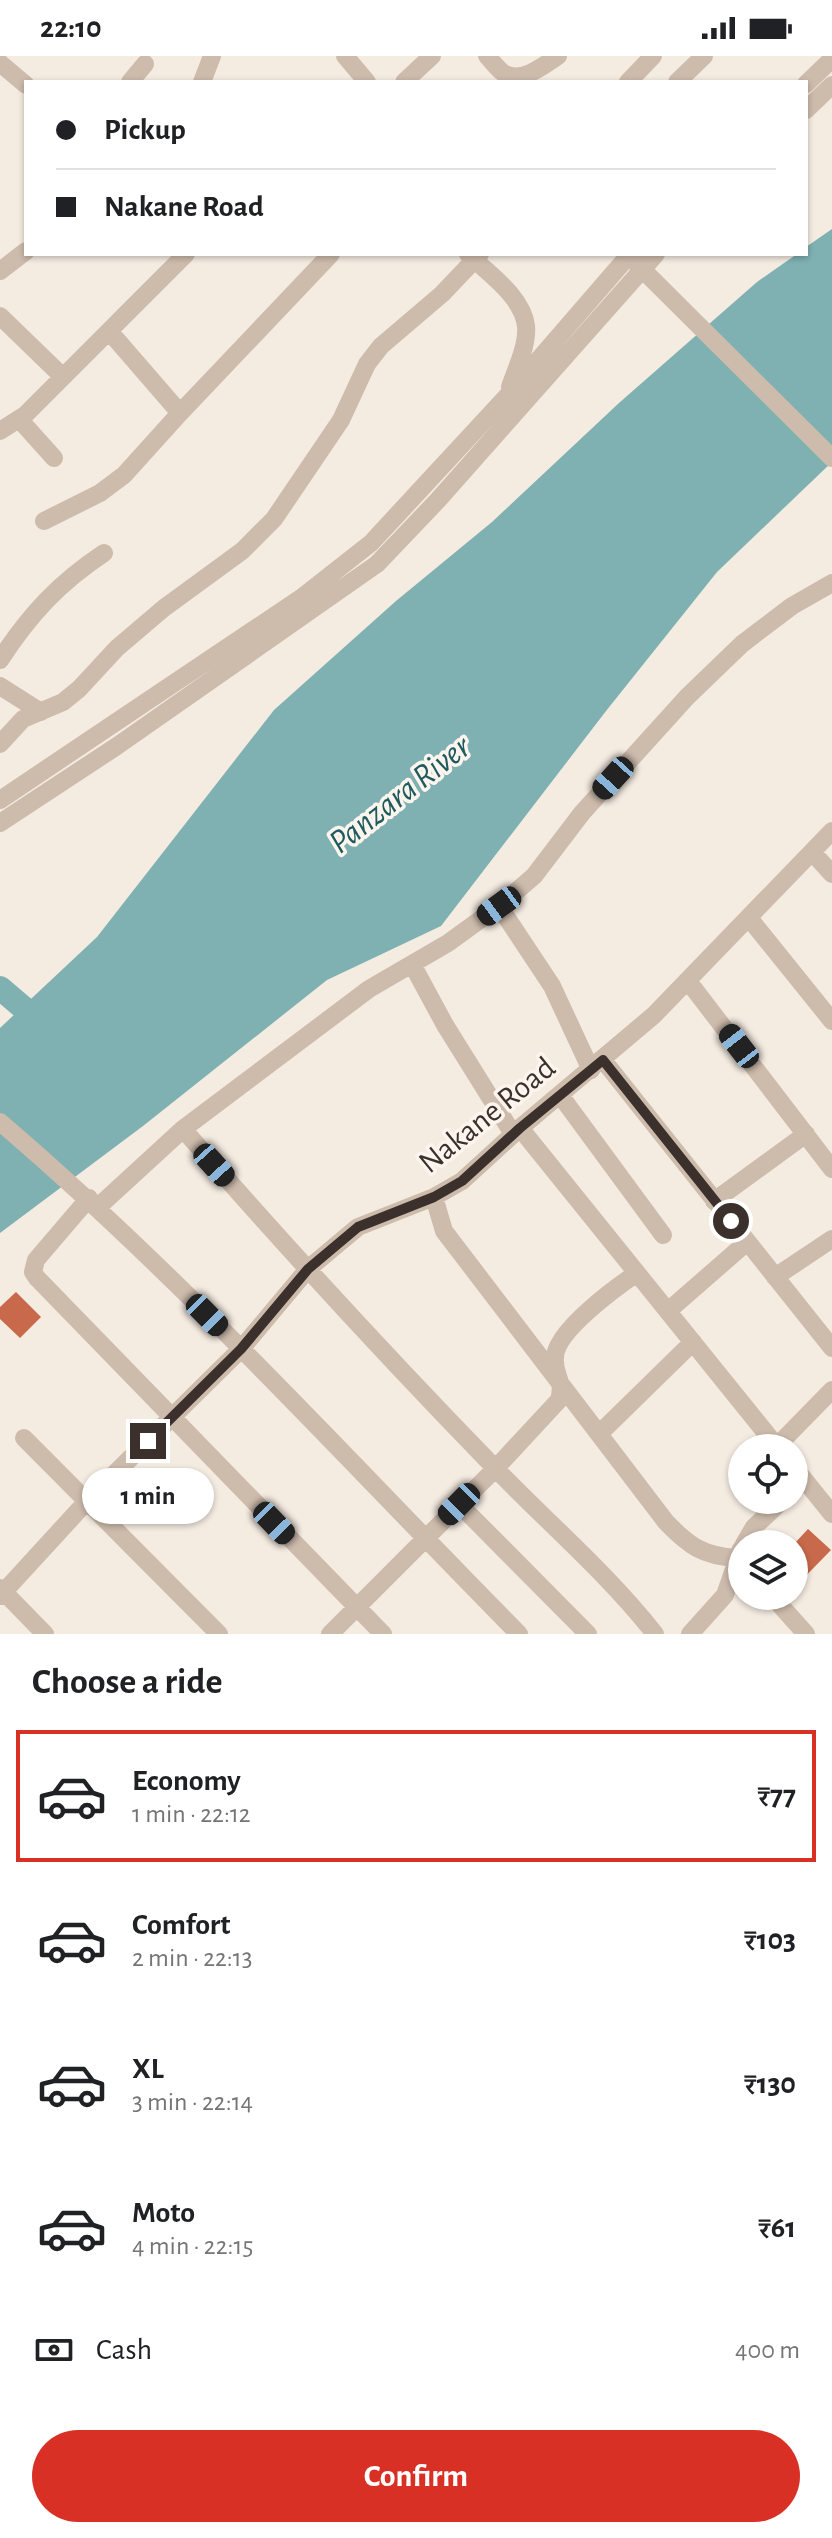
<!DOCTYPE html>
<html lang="en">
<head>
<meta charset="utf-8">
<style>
	:root { --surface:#fff; --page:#f6f6f6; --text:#202124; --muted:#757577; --line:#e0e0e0; --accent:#d93025 }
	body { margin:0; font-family:"Alegreya Sans",sans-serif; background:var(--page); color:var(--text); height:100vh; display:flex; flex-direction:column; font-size:30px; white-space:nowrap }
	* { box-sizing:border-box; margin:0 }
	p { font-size:26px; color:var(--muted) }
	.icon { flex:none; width:44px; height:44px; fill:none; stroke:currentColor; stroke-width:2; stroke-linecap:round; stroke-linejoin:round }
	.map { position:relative; height:1578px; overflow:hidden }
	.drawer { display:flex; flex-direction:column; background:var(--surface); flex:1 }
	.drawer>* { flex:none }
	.banner { position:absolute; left:24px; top:24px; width:784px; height:176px; border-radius:0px; box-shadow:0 2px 6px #0004; display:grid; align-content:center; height:176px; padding:0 32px; background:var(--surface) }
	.controls { position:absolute; left:728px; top:1378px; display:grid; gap:16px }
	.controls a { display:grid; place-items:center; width:80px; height:80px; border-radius:50%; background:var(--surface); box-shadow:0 2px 6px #0004; font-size:40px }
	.end { position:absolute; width:36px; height:36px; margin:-18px; border:10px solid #3b302b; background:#fff; box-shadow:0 0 0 4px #fff }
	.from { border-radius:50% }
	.bubble { position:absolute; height:56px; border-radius:28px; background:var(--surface); box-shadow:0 2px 6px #0004; font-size:26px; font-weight:600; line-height:56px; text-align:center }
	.car { position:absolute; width:24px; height:48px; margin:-24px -12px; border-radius:10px; box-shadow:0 0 6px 2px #0007; background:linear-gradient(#222 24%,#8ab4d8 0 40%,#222 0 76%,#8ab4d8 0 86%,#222 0) }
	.banner b { display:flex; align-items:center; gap:28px; height:76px; font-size:30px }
	.banner b+b { border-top:2px solid var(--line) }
	.banner i { width:20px; height:20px; background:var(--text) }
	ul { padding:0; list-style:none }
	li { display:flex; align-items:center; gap:24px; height:132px; margin:0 16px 12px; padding:0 16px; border:4px solid transparent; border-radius:0px }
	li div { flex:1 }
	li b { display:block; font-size:30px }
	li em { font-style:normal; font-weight:600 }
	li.on { border-color:var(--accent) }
	li>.icon { width:72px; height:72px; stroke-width:1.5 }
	h2 { padding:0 32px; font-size:36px; line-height:96px }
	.pay { display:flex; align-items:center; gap:20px; height:88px; padding:0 32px; font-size:30px }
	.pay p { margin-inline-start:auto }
	.cta { display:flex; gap:16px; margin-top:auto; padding:16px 32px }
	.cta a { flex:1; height:92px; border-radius:48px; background:var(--accent); color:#fff; font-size:32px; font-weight:600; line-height:92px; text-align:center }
	.status { display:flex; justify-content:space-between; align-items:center; height:56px; padding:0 40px; background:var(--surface); direction:ltr }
	.status svg { height:22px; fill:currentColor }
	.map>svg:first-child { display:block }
</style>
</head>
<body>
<div class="status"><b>22:10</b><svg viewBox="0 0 49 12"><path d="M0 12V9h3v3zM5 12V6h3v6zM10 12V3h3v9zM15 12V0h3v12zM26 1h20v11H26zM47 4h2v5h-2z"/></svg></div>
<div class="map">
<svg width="832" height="1578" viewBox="0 0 832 1578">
	<rect width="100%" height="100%" fill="#f4ebe1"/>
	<!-- water -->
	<path fill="#7fb0b2" d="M832,173V406L717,516L606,655L441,870L327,924L143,1070L0,1177V972L97,881L274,654L396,545L492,466L619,347L757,226L797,198H806V191Z"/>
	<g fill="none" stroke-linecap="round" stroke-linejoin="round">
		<!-- river -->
		<path stroke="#7fb0b2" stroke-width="24" d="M0,932L47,972"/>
	</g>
	<!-- building -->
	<path fill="#c8694b" d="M16,1236L41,1261L20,1282L0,1263V1251Z
		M808,1473L831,1494L794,1532V1488Z"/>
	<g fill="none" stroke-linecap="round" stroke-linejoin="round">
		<!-- minor -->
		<path stroke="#cdbbac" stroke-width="18" d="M345,0L367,26
			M487,0C492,5 499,15 505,18C523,27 544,9 558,0
			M0,7L26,29
			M130,26L145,8
			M202,26L212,0
			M404,26L432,0
			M628,26L653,0
			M677,26L704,0
			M806,28L832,3
			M806,54L832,29
			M468,198C488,217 523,241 526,270C528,289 516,313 510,331
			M633,204L832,402
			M0,215L26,195
			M0,260L63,321
			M109,275L180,357
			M19,363L54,402
			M0,375L25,359L186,198
			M44,465L100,437L124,419L180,357L331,198
			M0,604C30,558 59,527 104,497
			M0,630L41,656
			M0,688L23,663L63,646L79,633L117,592L164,552L242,495L274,463L341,364L367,308L381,290L442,238L480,198
			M0,744L301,542L371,487L508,339L630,198
			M0,767L117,690L377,508L438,444L656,198
			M812,796L832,818
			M499,850L552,930L591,1014
			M749,862L832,965
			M412,908L445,969L513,1078
			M688,925L832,1113
			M603,1004L832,1292
			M560,1039L663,1179
			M0,1066C185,1224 348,1405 519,1578
			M520,1072L778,1392
			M183,1073C284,1189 388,1302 495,1412C548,1467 608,1518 655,1578
			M434,1141L444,1175L666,1466C689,1490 703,1500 737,1502L742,1507
			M89,1142L36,1204L33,1216L37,1222L383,1578
			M714,1145L806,1078
			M98,1151L183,1073L369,933L448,887L499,850L534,820L582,757L687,641L742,588L792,550L832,527
			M775,1221L832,1183
			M668,1255L747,1186
			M600,1377L693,1286
			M24,1382L219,1578
			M777,1390L832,1334
			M794,1411L832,1458
			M459,1448L588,1578
			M744,1488L754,1471L783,1444
			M0,1532L45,1578
			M0,1540L88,1444L241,1293L308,1213L358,1171L434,1141L462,1125L520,1072L654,959L832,775
			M772,1540L806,1578
			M330,1578L495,1413L559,1344C565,1322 553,1320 555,1301C556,1275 615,1232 637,1217
			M690,1578L725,1539L741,1493"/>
	</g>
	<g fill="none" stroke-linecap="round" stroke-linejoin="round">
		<!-- route -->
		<path stroke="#3b302b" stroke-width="10" d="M148,1385L241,1293L308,1213L358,1171L434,1141L462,1125L520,1072L603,1004L731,1165"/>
	</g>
	<g text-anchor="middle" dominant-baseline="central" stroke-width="7" stroke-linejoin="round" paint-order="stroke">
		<!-- street labels -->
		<g font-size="32" fill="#3b302b" stroke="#fbf5ee">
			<text transform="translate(487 1059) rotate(-39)">Nakane Road</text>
		</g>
		<!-- water labels -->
		<g font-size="34" font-style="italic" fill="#1f5a5e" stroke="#fbf5ee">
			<text transform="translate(400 739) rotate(-38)">Panzara River</text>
		</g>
	</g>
</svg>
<div class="controls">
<a><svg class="icon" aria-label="locate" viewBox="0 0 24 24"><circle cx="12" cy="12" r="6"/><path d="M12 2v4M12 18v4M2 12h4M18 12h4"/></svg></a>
<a><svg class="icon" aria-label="layers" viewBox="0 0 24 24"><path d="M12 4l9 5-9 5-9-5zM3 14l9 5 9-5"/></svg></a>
</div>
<i class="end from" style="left:731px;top:1165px"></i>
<i class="end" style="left:148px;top:1385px"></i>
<div class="bubble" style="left:82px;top:1412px;width:132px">1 min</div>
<i class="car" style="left:613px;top:722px;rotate:222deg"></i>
<i class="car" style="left:499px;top:850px;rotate:234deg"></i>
<i class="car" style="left:739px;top:990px;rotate:322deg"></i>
<i class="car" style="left:214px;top:1109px;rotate:138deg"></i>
<i class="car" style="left:207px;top:1259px;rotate:135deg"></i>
<i class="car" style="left:459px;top:1448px;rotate:225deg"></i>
<i class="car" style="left:274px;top:1467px;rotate:136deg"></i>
<div class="banner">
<b><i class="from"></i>Pickup</b>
<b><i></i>Nakane Road</b>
</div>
</div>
<section class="drawer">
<h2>Choose a ride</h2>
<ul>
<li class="on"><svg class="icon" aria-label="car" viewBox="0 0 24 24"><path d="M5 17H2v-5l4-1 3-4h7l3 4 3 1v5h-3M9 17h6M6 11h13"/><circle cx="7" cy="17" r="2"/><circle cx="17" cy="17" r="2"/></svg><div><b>Economy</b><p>1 min · 22:12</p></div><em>₹77</em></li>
<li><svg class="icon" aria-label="car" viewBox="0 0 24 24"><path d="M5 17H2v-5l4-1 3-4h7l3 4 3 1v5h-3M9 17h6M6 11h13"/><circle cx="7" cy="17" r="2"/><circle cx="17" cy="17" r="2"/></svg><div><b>Comfort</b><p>2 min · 22:13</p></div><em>₹103</em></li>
<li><svg class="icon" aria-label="car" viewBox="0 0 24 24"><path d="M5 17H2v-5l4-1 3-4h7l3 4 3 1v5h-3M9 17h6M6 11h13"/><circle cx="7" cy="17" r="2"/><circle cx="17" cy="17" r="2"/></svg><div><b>XL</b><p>3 min · 22:14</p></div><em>₹130</em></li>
<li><svg class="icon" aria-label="car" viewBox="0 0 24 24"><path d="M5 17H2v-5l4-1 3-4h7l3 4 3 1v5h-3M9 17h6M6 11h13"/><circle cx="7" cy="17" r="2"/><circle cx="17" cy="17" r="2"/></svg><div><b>Moto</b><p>4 min · 22:15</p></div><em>₹61</em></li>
</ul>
<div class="pay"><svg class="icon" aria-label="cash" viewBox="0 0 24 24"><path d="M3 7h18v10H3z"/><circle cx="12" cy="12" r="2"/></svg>Cash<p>400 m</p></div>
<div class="cta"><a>Confirm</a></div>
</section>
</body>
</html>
